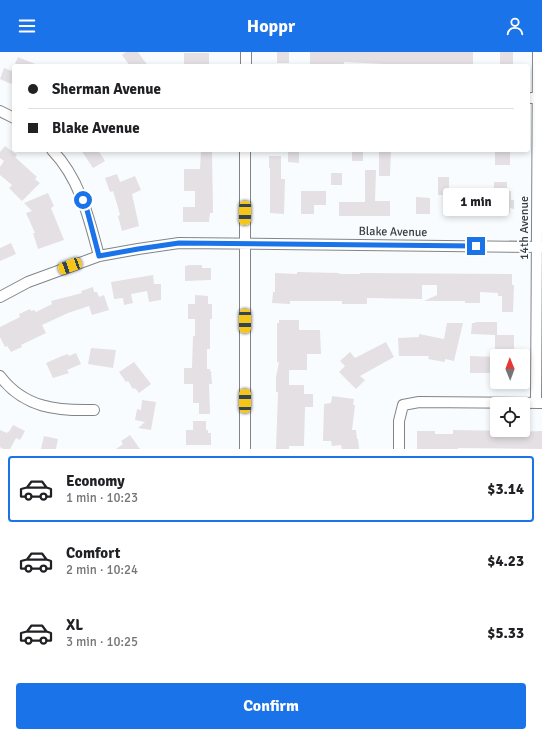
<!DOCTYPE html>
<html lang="en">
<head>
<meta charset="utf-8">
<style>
	:root { --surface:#fff; --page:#f6f6f6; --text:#202124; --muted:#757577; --line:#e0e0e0; --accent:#1a73e8 }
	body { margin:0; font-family:Signika,sans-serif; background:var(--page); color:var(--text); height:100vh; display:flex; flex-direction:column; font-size:15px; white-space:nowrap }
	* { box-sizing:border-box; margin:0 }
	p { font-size:13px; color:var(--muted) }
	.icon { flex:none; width:22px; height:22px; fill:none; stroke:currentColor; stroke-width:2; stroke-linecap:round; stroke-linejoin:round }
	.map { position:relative; height:397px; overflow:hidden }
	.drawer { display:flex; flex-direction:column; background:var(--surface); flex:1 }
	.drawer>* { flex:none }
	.top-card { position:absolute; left:12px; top:12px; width:518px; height:88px; border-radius:4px; box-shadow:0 2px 6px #0003; display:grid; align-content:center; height:88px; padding:0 16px; background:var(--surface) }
	.needle { width:26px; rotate:359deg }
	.controls { position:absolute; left:490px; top:297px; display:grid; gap:8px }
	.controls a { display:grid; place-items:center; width:40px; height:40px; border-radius:4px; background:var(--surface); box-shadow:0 2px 6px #0003; font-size:20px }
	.end { position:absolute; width:18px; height:18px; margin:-9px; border:5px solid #1a73e8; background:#fff; box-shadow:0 0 0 2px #fff }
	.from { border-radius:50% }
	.bubble { position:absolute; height:28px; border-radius:4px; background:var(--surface); box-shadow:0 2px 6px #0003; font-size:13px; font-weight:700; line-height:28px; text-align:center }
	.car { position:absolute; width:12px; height:24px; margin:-12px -6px; border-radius:5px; box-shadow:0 0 3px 1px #0007; background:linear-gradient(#f5c518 24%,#345 0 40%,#f5c518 0 76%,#345 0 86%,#f5c518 0) }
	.top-card b { display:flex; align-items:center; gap:14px; height:38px; font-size:15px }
	.top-card b+b { border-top:1px solid var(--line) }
	.top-card i { width:10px; height:10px; background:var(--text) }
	ul { padding:7px 0 0; list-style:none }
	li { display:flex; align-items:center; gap:12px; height:66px; margin:0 8px 6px; padding:0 8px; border:2px solid transparent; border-radius:4px }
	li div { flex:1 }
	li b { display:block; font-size:15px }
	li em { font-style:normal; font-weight:700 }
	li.active { border-color:var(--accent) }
	li>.icon { width:36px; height:36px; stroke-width:1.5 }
	.primary-button { display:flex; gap:8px; margin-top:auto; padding:8px 16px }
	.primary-button a { flex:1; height:46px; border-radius:4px; background:var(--accent); color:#fff; font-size:16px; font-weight:700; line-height:46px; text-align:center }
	header { display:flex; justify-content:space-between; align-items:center; height:52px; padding:0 16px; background:var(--accent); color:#fff; font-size:18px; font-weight:700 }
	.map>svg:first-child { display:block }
</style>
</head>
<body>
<header><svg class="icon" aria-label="menu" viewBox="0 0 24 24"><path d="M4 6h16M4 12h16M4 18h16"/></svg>Hoppr<svg class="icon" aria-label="person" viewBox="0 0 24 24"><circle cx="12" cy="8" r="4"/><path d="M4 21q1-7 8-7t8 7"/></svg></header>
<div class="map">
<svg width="542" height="397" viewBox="0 0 542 397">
	<rect width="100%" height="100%" fill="#f9fcff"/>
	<!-- building -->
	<path fill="#e4e0e3" d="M126,0H138L148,14H130L122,3Z
		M277,0H289V11H277Z
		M310,0H473V13H405L344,10V13H310Z
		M500,0H513V14H500Z
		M184,1H209V14H184Z
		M18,5L40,14H14Z
		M4,16L14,20V27L11,32L0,27Z
		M5,94L17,103L15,105L37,125L35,127L40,131L22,149L9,136L12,133L0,123V115L4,109L0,106V100Z
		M81,98H98L105,109L93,116Z
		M201,98H212L213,161H210L209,170H183V155H195V139H184V117H200Z
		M352,98H363V109H352Z
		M379,98H391L390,124H379Z
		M495,98H510V113H495Z
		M288,99L299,100V111L288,110Z
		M269,104H281V127H285L284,162L270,161V116H269Z
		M365,118H376L375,149H390V164H339V150H365Z
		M331,121H342V133H331Z
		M117,122L120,130L135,124L141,138L132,142L139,174L122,179L118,164L120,163L117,152L113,139L110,140L105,126Z
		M438,125H449V143H438Z
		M494,130H507V139H511V148H514V157L510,156V161H494V149H491V139L494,140Z
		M301,139H326V153H314V162H301Z
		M48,141L54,154L51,156L64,188L38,197L33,181H35L26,161L32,159L24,151Z
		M416,145L430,146V162H416Z
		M450,149H470V162H449Z
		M11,191L16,202L0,209V196Z
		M190,213H202V216H211V228L185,229V214Z
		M297,220L339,221V222H360V221L512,222V233H514L513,260H502V244H498V241L480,240V251H465V249H424L437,243V233H422V247L367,246V252H342V249H290V252L272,251L273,240H275V221L297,222Z
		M153,223L154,232H161V248L149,250L147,239L131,242L133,251L124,253L123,246L114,247L111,230Z
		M93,235L94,240H97L99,245L104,243L109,258L92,263L89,254L68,261L42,273L46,281L21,293L22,295L11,300L7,294L5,295L0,285V275L20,265L19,262L30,257L31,259L34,258L36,260L52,252L51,249L82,241L81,239Z
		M195,243L208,244V252H212V267H210V297H207V317H210V319H211L212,332H209L210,362H199V351H193V332H184V316H192L193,284H195V267H188V252H195Z
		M279,268H299V278H320L321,302H307V318H289V333H304V342H313V355H305L304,394H289V397H276L278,340H276V325L279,310H277V271H279Z
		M475,270H497V283H514V300H509V304H495V283L471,282L472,271H475Z
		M447,271H463L454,309L445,307V310L428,307L429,304H399L398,286L419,285V282L444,287Z
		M386,290L394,305L360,324L365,328L356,337L339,320L345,314L340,309L350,300L355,306Z
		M91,296L116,298L113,316L88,312Z
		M76,301L81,312L67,318L69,321L53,326L46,311L62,304L68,302L69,304Z
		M470,304L497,305V321H470Z
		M134,310L151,332L139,341L135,336L133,337L128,329L126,330L119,320Z
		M332,344L354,347L353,353H355L352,378H356L357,387H358L359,397H342L341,393L332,394L331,389H323L324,352L331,351Z
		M142,348L156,350L151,378L138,376L145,370L135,368L137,357L141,358Z
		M193,369H206V378H208V381H211V393H186V378H193Z
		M13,373L25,379L20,388L16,386L10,397H3L0,395V378L7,381L8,379L9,380Z
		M453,378L512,379L514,380L542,379V397L458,396V397H417V379H435V382H453Z
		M130,383L140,397H116L123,392L121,389Z
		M44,384L58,387L56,397H41Z"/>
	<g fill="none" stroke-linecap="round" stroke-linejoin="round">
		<!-- minor casing -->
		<g stroke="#828587" stroke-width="12">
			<path id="minor" d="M246,0V14
				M528,46H542
				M0,59L14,66
				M52,98C80,127 89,166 99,204
				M0,245L28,230L99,204L138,197L179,191L542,195
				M0,324C24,356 57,359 94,358
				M536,351L538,0
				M245,397V98
				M399,397V369L403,353L419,350L542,351"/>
		</g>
		<!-- minor -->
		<use href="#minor" stroke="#fff" stroke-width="10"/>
	</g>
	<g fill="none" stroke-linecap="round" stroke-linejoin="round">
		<!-- route -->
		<path stroke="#1a73e8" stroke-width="5" d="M83,148L87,158L99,204L138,197L179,191L476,194"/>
	</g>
	<g text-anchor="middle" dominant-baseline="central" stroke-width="4" stroke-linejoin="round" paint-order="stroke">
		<!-- street labels -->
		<g font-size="12" fill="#3a3c3d" stroke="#f9fcff">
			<text transform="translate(524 176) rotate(-90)">14th Avenue</text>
			<text transform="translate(393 180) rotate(1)">Blake Avenue</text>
		</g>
	</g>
</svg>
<div class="controls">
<a><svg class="needle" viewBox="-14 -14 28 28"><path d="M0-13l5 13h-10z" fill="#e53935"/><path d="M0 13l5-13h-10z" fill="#757577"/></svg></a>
<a><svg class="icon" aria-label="locate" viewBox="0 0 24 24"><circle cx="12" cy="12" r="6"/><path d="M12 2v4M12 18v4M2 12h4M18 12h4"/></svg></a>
</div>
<i class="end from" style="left:83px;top:148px"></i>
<i class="end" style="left:476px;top:194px"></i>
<div class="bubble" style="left:443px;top:136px;width:66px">1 min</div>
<i class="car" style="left:245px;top:161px;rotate:181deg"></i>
<i class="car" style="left:70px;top:214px;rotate:250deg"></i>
<i class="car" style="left:245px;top:269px;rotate:180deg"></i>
<i class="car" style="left:245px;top:349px;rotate:0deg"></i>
<div class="top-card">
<b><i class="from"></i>Sherman Avenue</b>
<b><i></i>Blake Avenue</b>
</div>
</div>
<section class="drawer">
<ul>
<li class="active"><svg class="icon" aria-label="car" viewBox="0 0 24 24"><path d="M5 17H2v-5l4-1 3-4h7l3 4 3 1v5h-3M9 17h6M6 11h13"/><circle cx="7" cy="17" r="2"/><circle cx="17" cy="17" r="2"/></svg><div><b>Economy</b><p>1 min · 10:23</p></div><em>$3.14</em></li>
<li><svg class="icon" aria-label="car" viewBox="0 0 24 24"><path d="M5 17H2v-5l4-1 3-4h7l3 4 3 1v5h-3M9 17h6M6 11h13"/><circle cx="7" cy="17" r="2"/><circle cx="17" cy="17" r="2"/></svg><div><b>Comfort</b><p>2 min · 10:24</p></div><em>$4.23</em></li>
<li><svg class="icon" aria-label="car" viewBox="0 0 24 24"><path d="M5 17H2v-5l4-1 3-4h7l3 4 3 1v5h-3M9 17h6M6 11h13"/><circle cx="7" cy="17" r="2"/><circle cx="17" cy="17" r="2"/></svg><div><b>XL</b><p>3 min · 10:25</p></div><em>$5.33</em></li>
</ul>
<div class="primary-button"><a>Confirm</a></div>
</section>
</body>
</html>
